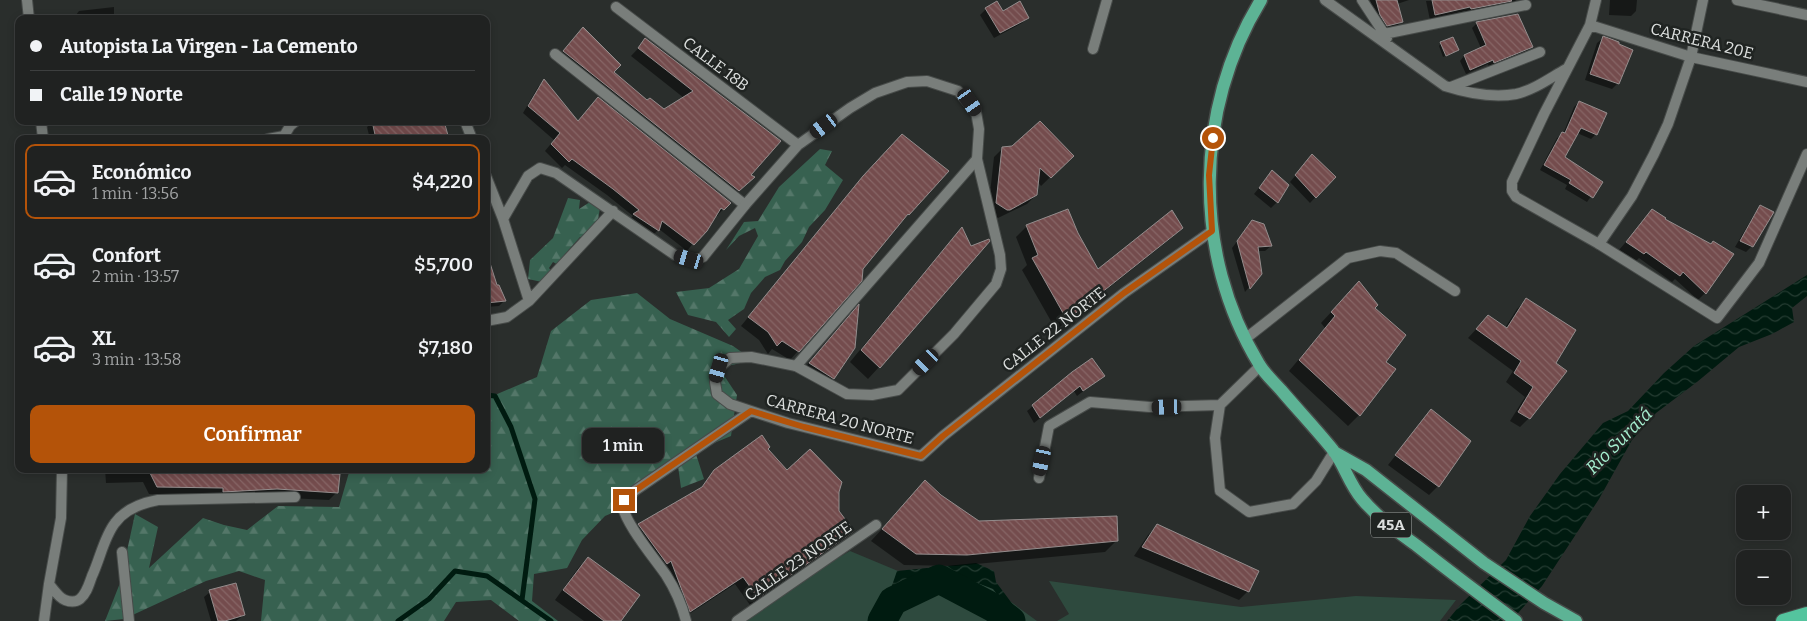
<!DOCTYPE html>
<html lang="es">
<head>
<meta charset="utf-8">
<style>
	:root { --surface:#202221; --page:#2d2f2e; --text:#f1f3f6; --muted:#a2a4a5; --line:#3d3f3f; --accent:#b45309 }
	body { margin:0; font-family:Bitter,serif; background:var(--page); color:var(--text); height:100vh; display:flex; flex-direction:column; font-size:19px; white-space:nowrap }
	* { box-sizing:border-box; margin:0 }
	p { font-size:16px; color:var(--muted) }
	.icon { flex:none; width:28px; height:28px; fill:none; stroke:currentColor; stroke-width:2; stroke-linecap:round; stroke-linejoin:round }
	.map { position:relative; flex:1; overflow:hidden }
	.sheet { position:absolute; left:15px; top:135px; width:475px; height:338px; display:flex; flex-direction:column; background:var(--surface); border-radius:10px; box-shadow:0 2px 8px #0003,0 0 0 1px var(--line) }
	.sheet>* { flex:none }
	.top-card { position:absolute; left:15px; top:15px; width:475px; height:110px; border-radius:10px; box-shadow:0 2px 8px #0003,0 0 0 1px var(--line); display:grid; align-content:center; height:110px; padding:0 15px; background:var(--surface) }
	.tools { position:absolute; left:1736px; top:485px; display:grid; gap:10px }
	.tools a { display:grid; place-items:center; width:55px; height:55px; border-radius:10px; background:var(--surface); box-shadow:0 2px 8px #0003,0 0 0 1px var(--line); font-size:25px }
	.end { position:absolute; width:22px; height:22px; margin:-11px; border:6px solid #b45309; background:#fff; box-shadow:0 0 0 2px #fff }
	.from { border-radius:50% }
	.bubble { position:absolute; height:35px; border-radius:10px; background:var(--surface); box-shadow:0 2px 8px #0003,0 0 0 1px var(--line); font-size:16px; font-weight:600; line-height:35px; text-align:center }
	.car { position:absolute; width:15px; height:30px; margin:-15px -8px; border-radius:6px; box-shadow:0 0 4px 1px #0007; background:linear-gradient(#222 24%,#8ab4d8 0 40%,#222 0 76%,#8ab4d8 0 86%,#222 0) }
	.top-card b { display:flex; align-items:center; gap:18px; height:48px; font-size:19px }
	.top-card b+b { border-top:1px solid var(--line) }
	.top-card i { width:12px; height:12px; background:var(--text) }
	ul { padding:9px 0 0; list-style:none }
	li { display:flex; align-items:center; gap:15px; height:75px; margin:0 10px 8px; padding:0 5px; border:2px solid transparent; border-radius:10px }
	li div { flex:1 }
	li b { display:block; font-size:19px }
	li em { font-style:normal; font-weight:600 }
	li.selected { border-color:var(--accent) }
	li>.icon { width:45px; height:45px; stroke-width:1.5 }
	.action { display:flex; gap:10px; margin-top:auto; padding:10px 15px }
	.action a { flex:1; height:58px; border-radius:10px; background:var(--accent); color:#fff; font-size:20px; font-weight:600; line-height:58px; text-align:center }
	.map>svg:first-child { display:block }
</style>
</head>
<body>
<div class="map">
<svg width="1807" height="621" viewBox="0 0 1807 621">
	<defs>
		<pattern id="forest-firs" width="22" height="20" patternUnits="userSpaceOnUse" patternTransform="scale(1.25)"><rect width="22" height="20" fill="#376150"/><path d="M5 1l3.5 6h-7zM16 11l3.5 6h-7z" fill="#547769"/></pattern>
		<pattern id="water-waves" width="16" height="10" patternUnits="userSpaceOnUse" patternTransform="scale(1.25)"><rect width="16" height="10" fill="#001b10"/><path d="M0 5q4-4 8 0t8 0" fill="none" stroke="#253c32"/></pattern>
		<pattern id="building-back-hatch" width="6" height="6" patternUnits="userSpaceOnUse" patternTransform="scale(1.25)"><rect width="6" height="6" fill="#744c4d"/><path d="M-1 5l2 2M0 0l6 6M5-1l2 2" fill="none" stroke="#876666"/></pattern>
	</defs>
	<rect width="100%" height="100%" fill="#2a2e2c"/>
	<!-- grass -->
	<path fill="#2e4a3e" d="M850,551L898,571L985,583L1037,621H736L752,608Z
		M1049,581L1241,607L1356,596L1456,600L1440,621H1057L1069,614Z"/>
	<!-- forest -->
	<path fill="url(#forest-firs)" d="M820,149L832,151L825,165L843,180L825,210L809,227L802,242L785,261L780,270L765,277L751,293L744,309L728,320L736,329L729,337L716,322L688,315L676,292L709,288L739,269L758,236L755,228L739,236L726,250L744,222L758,221L779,187Z
		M568,198L580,200L579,209L590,202L600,208L597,226L588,237H580L565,254L560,266L553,262L549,268L553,273L542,282L528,279L530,260L553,238Z
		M637,293L670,319L733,346L753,360L719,368L737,395L731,436L695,451L704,479L681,488L678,466L651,479L631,505L605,516L582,540L567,568L534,574L532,601L558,621H519L491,600L456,602L444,621H261L265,580L239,571L206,581L124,619L105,621L120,583L135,514L158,527L149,568L203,518L224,525L247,530L278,506L339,507L350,469H486V395L488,398L537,377L551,331L591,300Z"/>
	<!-- water -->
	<path fill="url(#water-waves)" d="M1807,275V296L1792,308L1794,322L1772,334L1739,347L1697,382L1656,413L1632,440L1599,499L1542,586L1511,621H1447L1461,604L1506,560L1530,516L1560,474L1603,423L1628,411L1664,373L1694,346Z
		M976,563L994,571L996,582L1025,621H1017L993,589L972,581L923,577L906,587L890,604L878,621H868L888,597L897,571Z"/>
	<!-- shadow -->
	<path fill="#0007" d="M1370,0H1409L1397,4L1401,22L1396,27L1382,31L1375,20Z
		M1516,0L1512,4L1466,13L1465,11L1430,20L1426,1Z
		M1610,0H1637L1636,11L1631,16L1609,15Z
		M114,7V19H73L79,11Z
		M986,9L1003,13L1027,17L1022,23L994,38L980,15Z
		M1477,23L1531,47L1527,52L1489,67L1488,64L1466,74L1460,61L1464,56L1481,48L1472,28Z
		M576,36L613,72L647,101L664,110L684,98L631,56L646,40L779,141L749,175L746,185L731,198L557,59Z
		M1603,38L1618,83L1612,89L1585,80L1597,43Z
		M1441,43L1457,50L1443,57L1439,46Z
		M544,81L577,122L592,105L729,203L717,216L715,215L687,251L659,229L652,236L628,221L633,216L607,195L565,165L562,168L545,151L554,140L523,113L538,87Z
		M1579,102L1596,134L1591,139L1577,133L1563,158L1601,182L1587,202L1565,189L1567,185L1540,170L1557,138L1563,134L1574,107Z
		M374,121H442L446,128L445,129L447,139H370L367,127Z
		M1003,148L1072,156L1041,186L1038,182L1036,195L1027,204L998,218L988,212L994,157Z
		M1312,156L1334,177L1310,203L1290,182Z
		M947,171L899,223L798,351L790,360L772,349L768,354L759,340L741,326L855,186Z
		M1267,178L1277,202L1271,208L1254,194Z
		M1760,207L1752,246L1746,252L1735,247L1755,213Z
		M1652,211L1705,293L1698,300L1675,279L1672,282L1639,258L1636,261L1619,250Z
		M1252,222L1271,246L1265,251H1257L1261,273L1245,292L1232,248Z
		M1027,226L1076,234L1098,271L1181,228L1170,239L1056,330L1022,270L1027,265L1016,237Z
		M962,229L879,367L868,379L850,362L951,240Z
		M486,256L496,286L504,301L499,306L486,307Z
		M1348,294L1373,308L1385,362L1359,415L1348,426L1289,371L1325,328L1321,323Z
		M1526,300L1555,363L1529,418L1520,427L1510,421L1525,397L1506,382L1513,371L1468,338L1480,325L1505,328L1517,309Z
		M851,314L833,378L825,387L801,372Z
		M1073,373L1103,376L1077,396L1074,391L1034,423L1027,411Z
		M1431,411L1438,486L1429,495L1388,465Z
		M766,449L787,472L838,491V512L853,531L845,538L750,605L735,584L683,618L663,568L631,532L639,525L699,490L715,471Z
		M105,469H326L332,475L337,492L329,500L268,497L149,494L143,482L106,483Z
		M925,482L941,496L979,522L1117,540L1105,552L955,566L904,565L871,541Z
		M1157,526L1248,591L1239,600L1134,556L1148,535Z
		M588,559L619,621H584L555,600L579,567Z
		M210,592L244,615L236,621H211L204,597Z"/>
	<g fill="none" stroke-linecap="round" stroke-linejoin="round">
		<!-- stream -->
		<path stroke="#001b10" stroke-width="5" d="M486,395L495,396L511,427L535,499L522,600
			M398,621L429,599L455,571L487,576L551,621"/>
		<!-- river -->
		<path stroke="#001b10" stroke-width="29" d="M882,621L893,601L939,579L994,608L1011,621"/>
	</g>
	<!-- building -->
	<path fill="url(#building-back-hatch)" stroke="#948d8d" d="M1376,0H1397L1403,22L1387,26L1380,15Z
		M1432,0H1511L1512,1L1471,9L1470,7L1435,15Z
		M997,1L1003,11L1020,1L1029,18L1000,33L985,8Z
		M1518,14L1533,47L1494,63L1493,60L1470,70L1464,55L1486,45L1476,22Z
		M583,27L621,65L614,72L647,100L650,98L664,109L693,91L638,48L645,38L781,141L751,175L755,177L739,191L563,51Z
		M1603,36L1619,42V44L1633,50L1619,84L1590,74Z
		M1453,37L1459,50L1446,56L1440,42Z
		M544,79L578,121L598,97L731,203L724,210L721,208L707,231L694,245L662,221L659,231L633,214L639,210L613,189L572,159L569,162L551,144L560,133L528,106Z
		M1579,101L1607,113L1597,135L1581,128L1565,157L1603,182L1593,198L1569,183L1571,180L1544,165L1562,132L1565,133Z
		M372,121H444L449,139H376Z
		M1040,121L1074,156L1051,178L1040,168L1037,195L1010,210H1007L996,203L1002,147L1012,146Z
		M902,134L949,171L909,215L908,214L863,269L862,281L799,352L782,341L777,346L768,332L748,317L863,176Z
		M1312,154L1336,177L1316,198L1295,175Z
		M1272,170L1289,185L1278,203L1259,188Z
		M1760,205L1774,212L1753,247L1740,241Z
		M1068,209L1078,233L1098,269L1172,210L1183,228L1067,320L1032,258L1038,255L1026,225Z
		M1652,209L1666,218L1665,219L1711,244L1713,241L1734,254L1706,294L1683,272L1680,276L1646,252L1644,254L1626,242Z
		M1252,220L1264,224L1272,246L1258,247L1262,274L1250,289L1237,241Z
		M962,227L971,246L989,239L990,241L880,368L861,350Z
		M486,260H489L497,285H499L506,301L486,303Z
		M1359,281L1378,305L1375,308L1406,335L1386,362L1396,369L1360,416L1299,360L1335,316L1331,312Z
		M1526,298L1576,330L1556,363L1567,371L1530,419L1518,412L1533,387L1514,373L1521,361L1476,329L1488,315L1507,328Z
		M859,304L855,348L834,379L809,363Z
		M1092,358L1105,376L1083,391L1080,386L1040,418L1032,405L1072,372Z
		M1431,409L1471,441L1439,487L1395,455Z
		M762,435L770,447L768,449L787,470L810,449L842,482L839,492V511L854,531L758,598L743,577L690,612L671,561L667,564L638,524L702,487L714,470Z
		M148,469H328L332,474H340L338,493L277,489L223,492V488L157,487Z
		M925,480L941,495L979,521L1117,516L1118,541L967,555L916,554L882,529Z
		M1157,524L1259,571L1249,592L1142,547Z
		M588,557L640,595L621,621H604L563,590Z
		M236,583L245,615L225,621H218L209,590Z"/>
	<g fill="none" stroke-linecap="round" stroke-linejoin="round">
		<!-- service casing -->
		<g stroke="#474b49" stroke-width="12">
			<path id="service" d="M1093,49L1107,0
				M555,54L745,205
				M1245,339L1348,258L1380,251L1396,253L1455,291
				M796,366L977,159
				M1220,405L1215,438L1220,491L1249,512L1293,504L1316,481L1334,452
				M1039,478L1049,426L1090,402L1150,407L1220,405L1260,366
				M122,552L129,621"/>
		</g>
		<!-- pedestrian casing -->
		<g stroke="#474b49" stroke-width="12">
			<path id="pedestrian" d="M1599,244L1632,196L1654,154L1668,124L1691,57L1703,0"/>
		</g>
		<!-- minor casing -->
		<g stroke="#474b49" stroke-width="12">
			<path id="minor" d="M27,0L29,19
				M1325,0L1445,86C1467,93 1493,98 1516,94C1534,90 1550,78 1566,69
				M1362,0L1387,38
				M1596,0L1590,25L1544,114L1512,182V191L1516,197L1599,244L1717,318L1759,263L1807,154
				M1737,0L1807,15
				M616,7L798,145
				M1590,25L1691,57L1807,82
				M1384,34L1526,5
				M1451,87L1540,52
				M41,121L43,139
				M465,121L472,139
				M268,139L284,136L290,126L296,121
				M486,176L503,219L529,301
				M503,219L528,176L540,168L556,173L675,255L695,260L703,257L745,205L798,145L850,108L875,93L907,82L927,81L958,91L976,112L979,129L977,159L1000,255L1001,269L996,284L954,334L898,390L872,395L847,394L796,366L751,357L730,358L719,368L715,382L717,394L730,404L751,411L788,423L921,456L943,436L1124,293L1212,231
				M486,321L507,317L529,301L613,211
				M49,584C53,589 59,598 65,600C70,602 76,602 80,599C87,593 89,584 92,576C100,559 104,537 115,523C125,509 142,503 158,500L295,497
				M44,621L49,584L61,518L62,469
				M686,621C682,605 675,589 666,575C655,559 623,521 622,503L630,494L751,411
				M737,621L876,525"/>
		</g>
		<!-- primary casing -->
		<g stroke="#474b49" stroke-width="15">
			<path id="primary" d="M1261,0C1194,109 1192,254 1259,364C1264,373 1273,381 1281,390C1298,410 1316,429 1333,450C1344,464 1349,484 1362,499C1377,517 1397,531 1416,545C1449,571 1482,596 1516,621
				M1334,452L1366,470L1484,563L1544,603L1576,621"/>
		</g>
		<!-- trunk casing -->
		<g stroke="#474b49" stroke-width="16">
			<path id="trunk" d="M1783,621L1807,614"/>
		</g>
		<!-- service -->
		<use href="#service" stroke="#797e7b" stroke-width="10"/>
		<!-- pedestrian -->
		<use href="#pedestrian" stroke="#797e7b" stroke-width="10"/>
		<!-- minor -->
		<use href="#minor" stroke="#797e7b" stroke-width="10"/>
		<!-- primary -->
		<use href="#primary" stroke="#5db395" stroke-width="12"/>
		<!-- trunk -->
		<use href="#trunk" stroke="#54c49e" stroke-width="14"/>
	</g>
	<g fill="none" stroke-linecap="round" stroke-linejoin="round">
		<!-- route -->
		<path stroke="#b45309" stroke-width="6" d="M624,500L630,494L751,411L804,427L921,456L943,436L1124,293L1212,231L1209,175L1213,138"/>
	</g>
	<g text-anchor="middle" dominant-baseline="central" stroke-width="5" stroke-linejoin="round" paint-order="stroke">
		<!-- shield labels -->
		<rect fill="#202422" stroke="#a4a8a6" stroke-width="1" x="1371" y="512.5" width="40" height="25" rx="4"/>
		<g font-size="15" font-weight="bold" fill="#dde0df">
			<text x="1391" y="525">45A</text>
		</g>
		<!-- street labels -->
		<g font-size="16" fill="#dde0df" stroke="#202422">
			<text transform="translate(1702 41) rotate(14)">CARRERA 20E</text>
			<text transform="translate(716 64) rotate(37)">CALLE 18B</text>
			<text transform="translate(1054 329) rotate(-38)">CALLE 22 NORTE</text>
			<text transform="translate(840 419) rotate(15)">CARRERA 20 NORTE</text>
			<text transform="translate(798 561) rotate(-35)">CALLE 23 NORTE</text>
		</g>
		<!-- water labels -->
		<g font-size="18" font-style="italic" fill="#a6efd0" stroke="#202422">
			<text transform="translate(1619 441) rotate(-45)">Río Suratá</text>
		</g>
	</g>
</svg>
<div class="tools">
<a>+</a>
<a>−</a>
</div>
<i class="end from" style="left:1213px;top:138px"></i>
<i class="end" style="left:624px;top:500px"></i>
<div class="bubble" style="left:582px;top:428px;width:82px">1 min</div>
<i class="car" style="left:970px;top:102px;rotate:145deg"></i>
<i class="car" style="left:824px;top:126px;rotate:234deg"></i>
<i class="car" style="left:689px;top:259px;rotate:287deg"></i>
<i class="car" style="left:926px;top:362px;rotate:225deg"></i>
<i class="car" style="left:719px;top:368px;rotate:196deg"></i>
<i class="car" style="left:1167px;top:407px;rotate:268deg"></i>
<i class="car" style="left:1042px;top:461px;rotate:192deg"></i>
<div class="top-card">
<b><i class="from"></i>Autopista La Virgen - La Cemento</b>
<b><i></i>Calle 19 Norte</b>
</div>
<section class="sheet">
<ul>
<li class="selected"><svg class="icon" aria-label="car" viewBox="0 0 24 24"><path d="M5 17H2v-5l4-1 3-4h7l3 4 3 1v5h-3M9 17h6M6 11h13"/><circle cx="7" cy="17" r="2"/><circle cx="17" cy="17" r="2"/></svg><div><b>Económico</b><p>1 min · 13:56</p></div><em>$4,220</em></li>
<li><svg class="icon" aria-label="car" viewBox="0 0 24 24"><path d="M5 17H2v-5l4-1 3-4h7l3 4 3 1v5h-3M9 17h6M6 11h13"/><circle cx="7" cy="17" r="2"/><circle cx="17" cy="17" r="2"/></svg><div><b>Confort</b><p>2 min · 13:57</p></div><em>$5,700</em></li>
<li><svg class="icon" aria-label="car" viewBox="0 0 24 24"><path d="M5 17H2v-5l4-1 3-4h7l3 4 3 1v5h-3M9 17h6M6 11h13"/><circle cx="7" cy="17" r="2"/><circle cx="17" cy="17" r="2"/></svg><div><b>XL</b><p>3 min · 13:58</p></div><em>$7,180</em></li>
</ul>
<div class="action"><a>Confirmar</a></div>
</section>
</div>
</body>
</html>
